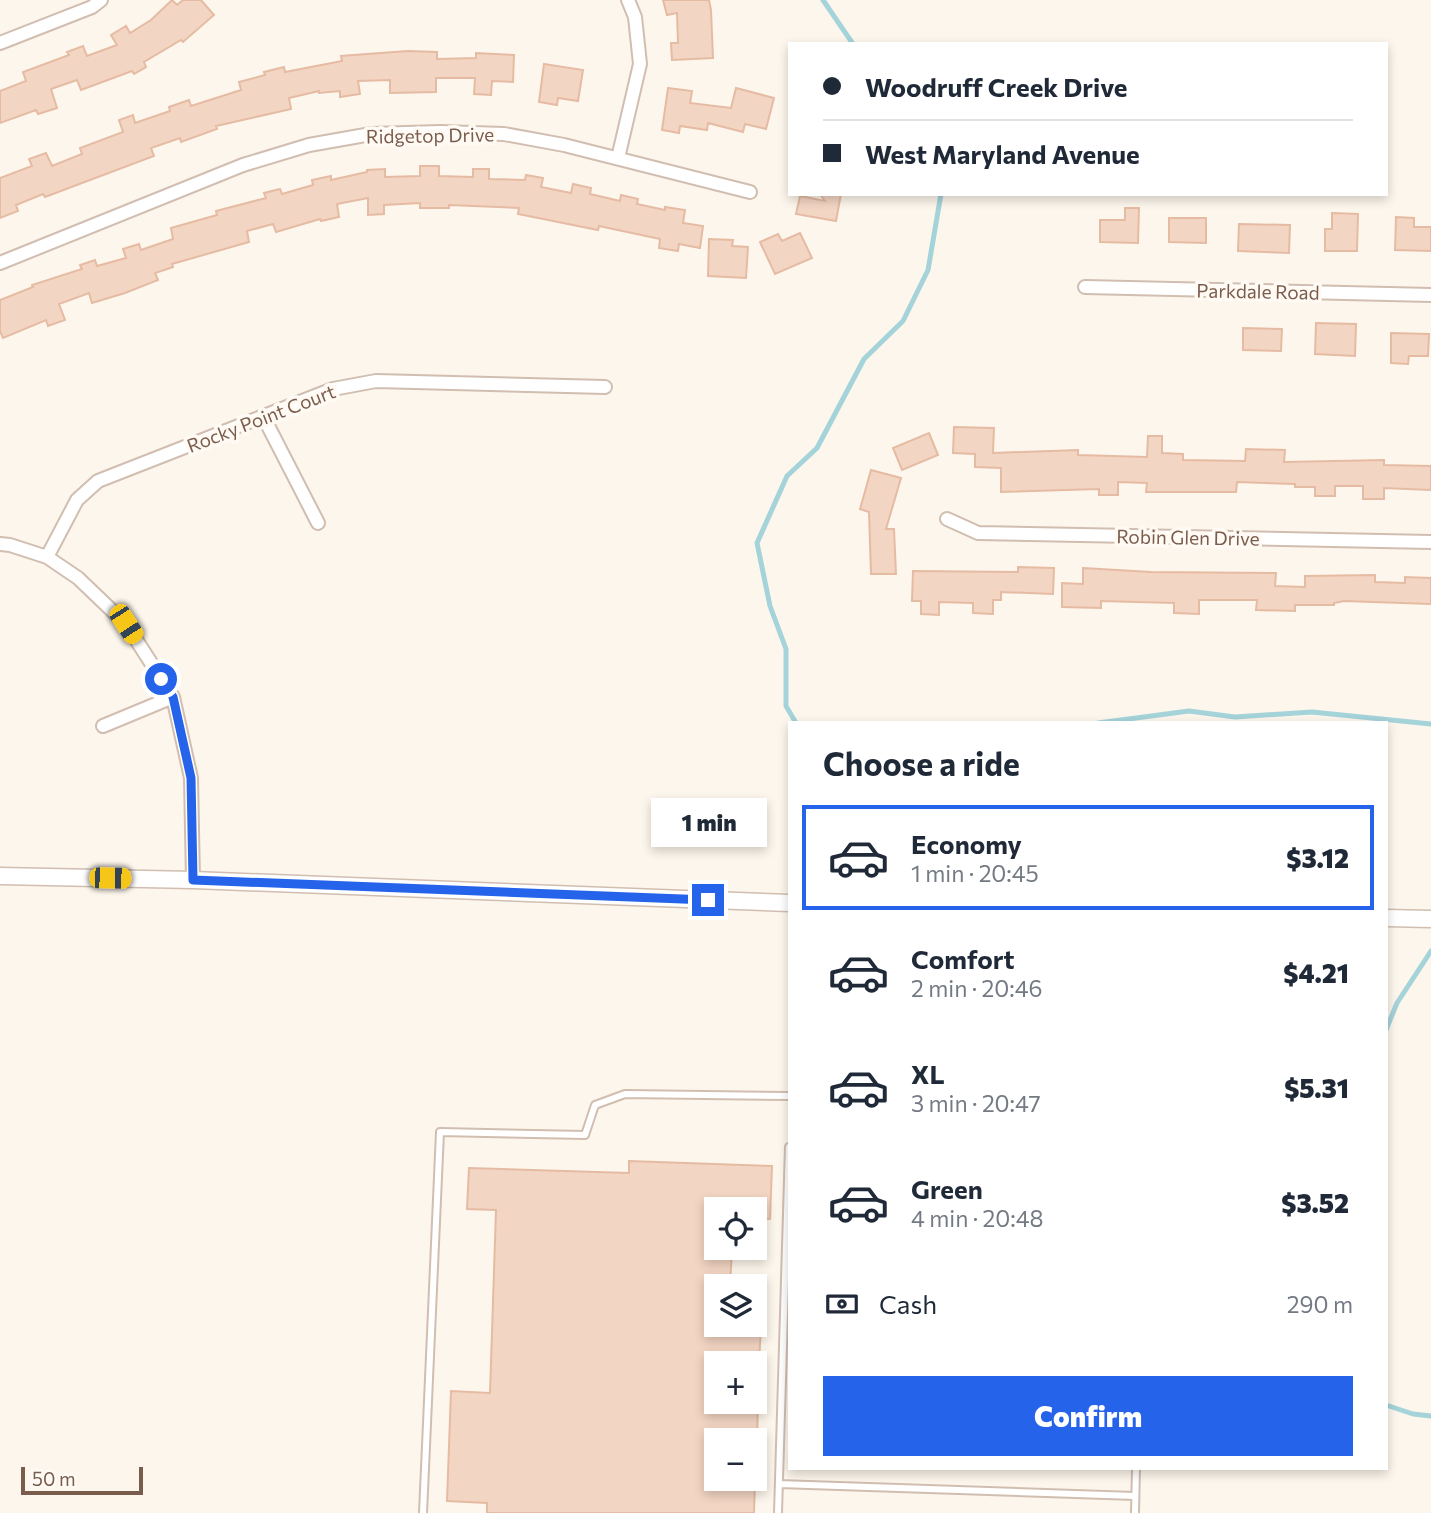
<!DOCTYPE html>
<html lang="en">
<head>
<meta charset="utf-8">
<style>
	:root { --surface:#fff; --page:#f2f2f3; --text:#1f2937; --muted:#747a83; --line:#e0e1e3; --accent:#2563eb }
	body { margin:0; font-family:Commissioner,sans-serif; background:var(--page); color:var(--text); height:100vh; display:flex; flex-direction:column; font-size:26px; white-space:nowrap }
	* { box-sizing:border-box; margin:0 }
	p { font-size:23px; color:var(--muted) }
	.icon { flex:none; width:38px; height:38px; fill:none; stroke:currentColor; stroke-width:2; stroke-linecap:round; stroke-linejoin:round }
	.map { position:relative; flex:1; overflow:hidden }
	.details { position:absolute; left:788px; top:721px; width:600px; height:749px; display:flex; flex-direction:column; background:var(--surface); border-radius:0px; box-shadow:0 4px 10px #0003 }
	.details>* { flex:none }
	.hud { position:absolute; left:788px; top:42px; width:600px; height:154px; border-radius:0px; box-shadow:0 4px 10px #0003; display:grid; align-content:center; height:154px; padding:0 35px; background:var(--surface) }
	.controls { position:absolute; left:704px; top:1197px; display:grid; gap:14px }
	.controls a { display:grid; place-items:center; width:63px; height:63px; border-radius:0px; background:var(--surface); box-shadow:0 4px 10px #0003; font-size:35px }
	.scale { position:absolute; left:21px; bottom:18px; width:122px; box-sizing:border-box; padding-left:7px; border:4px solid #7a5c4d; border-top:0; font-size:19px; line-height:24px; white-space:nowrap; color:#7a5c4d; -webkit-text-stroke:5px #fffaf3; paint-order:stroke }
	.end { position:absolute; width:32px; height:32px; margin:-16px; border:9px solid #2563eb; background:#fff; box-shadow:0 0 0 4px #fff }
	.from { border-radius:50% }
	.bubble { position:absolute; height:49px; border-radius:0px; background:var(--surface); box-shadow:0 4px 10px #0003; font-size:23px; font-weight:800; line-height:49px; text-align:center }
	.car { position:absolute; width:21px; height:42px; margin:-21px -10px; border-radius:9px; box-shadow:0 0 5px 2px #0007; background:linear-gradient(#f5c518 24%,#345 0 40%,#f5c518 0 76%,#345 0 86%,#f5c518 0) }
	.hud b { display:flex; align-items:center; gap:24px; height:66px; font-size:26px }
	.hud b+b { border-top:2px solid var(--line) }
	.hud i { width:18px; height:18px; background:var(--text) }
	ul { padding:0; list-style:none }
	li { display:flex; align-items:center; gap:21px; height:105px; margin:0 14px 10px; padding:0 21px; border:4px solid transparent; border-radius:0px }
	li div { flex:1 }
	li b { display:block; font-size:26px }
	li em { font-style:normal; font-weight:800 }
	li.active { border-color:var(--accent) }
	li>.icon { width:63px; height:63px; stroke-width:1.5 }
	h2 { padding:0 35px; font-size:32px; line-height:84px }
	.pay { display:flex; align-items:center; gap:18px; height:77px; padding:0 35px; font-size:26px }
	.pay p { margin-inline-start:auto }
	.action { display:flex; gap:14px; margin-top:auto; padding:14px 35px }
	.action a { flex:1; height:80px; border-radius:0px; background:var(--accent); color:#fff; font-size:28px; font-weight:800; line-height:80px; text-align:center }
	.map>svg:first-child { display:block }
</style>
</head>
<body>
<div class="map">
<svg width="1431" height="1513" viewBox="0 0 1431 1513">
	<rect width="100%" height="100%" fill="#fdf6ec"/>
	<g fill="none" stroke-linecap="round" stroke-linejoin="round">
		<!-- stream -->
		<path stroke="#a5d3da" stroke-width="5" d="M823,0L853,44
			M796,723L786,706V649L770,606L757,543L787,476L817,448L864,359L903,321L928,270L941,194
			M1098,723L1189,711L1235,717L1312,712L1431,724
			M1386,1030L1397,1003L1431,951
			M1386,1405L1413,1414L1431,1416"/>
	</g>
	<!-- building -->
	<path fill="#f3d5c3" stroke="#e6bba3" stroke-width="2" d="M172,0L177,5L183,0H201L214,15L183,42L181,40L144,62L146,67L134,74L132,71L81,90L77,80L51,89L57,108L38,114L36,110L0,123V91L26,81L23,72L69,55L67,52L83,46L87,56L117,45L111,35L126,26L130,33L151,20Z
		M663,0H709L711,10L713,58L672,60L671,43H678L677,13L667,15Z
		M408,51L437,52V59L476,58V53L514,55L513,82L492,81L491,95L474,94L475,78H436V92L390,93V80L358,81L360,94L340,97V91L319,93V91L289,98L291,109L216,126L217,129L181,142L180,138L151,148L154,156L45,197L43,194L16,205L18,211L0,218V178L32,166L29,159L46,153L52,166L82,154L80,148L123,132L119,120L133,115L135,123L170,111L169,107L189,100L191,106L241,90L239,82L265,75L264,72L284,67L285,72L342,61L341,56Z
		M544,64L583,70L578,101L558,98L557,105L539,102Z
		M668,88L692,91L690,103L731,108L736,88L774,98L766,129L745,124L743,132L708,123L707,130L680,126L679,133L662,130Z
		M420,166H439V176L473,177V169H489V179L525,180L526,175L543,178L541,187L571,193L573,184L591,188L590,194L620,201L621,195L638,199L637,204L665,210V207L685,210L683,223L703,226L700,248L679,244L678,251L659,248L660,239L599,226L598,230L518,214L519,208L449,205V208H420V203L384,205V214L368,215V198L337,204L339,217L321,221L320,219L276,232L273,224L247,231L249,242L172,264L173,267L155,273L158,280L125,293L92,303L89,293L59,304L65,320L48,326L46,320L3,338L0,331V300L33,287L32,285L82,269L80,265L95,260L97,266L126,258L123,249L139,244L141,250L173,239L171,228L217,215L216,211L266,198L264,193L280,189L282,194L313,185L312,180L331,176V180L367,172V170L385,169V177L420,176Z
		M820,194H841L836,221L796,214L800,196L825,201Z
		M1125,208H1139L1138,243L1100,242V220H1125Z
		M1332,213L1358,214L1357,251H1325V229H1332Z
		M1396,217L1414,218V227H1431V251L1395,250Z
		M1169,218H1206V243L1169,242Z
		M1239,224L1290,225L1289,253L1238,251Z
		M800,233L812,258L775,274L760,242L778,234L782,241Z
		M709,239L733,240L732,246L748,247L746,278L708,276Z
		M1316,323L1356,324L1355,356L1315,354Z
		M1243,328L1282,329L1281,351L1243,350Z
		M1391,333L1429,334L1428,356H1409L1408,364L1391,363Z
		M954,427L994,428L993,453L1078,450V455L1147,457L1148,436H1162V453L1183,454V460L1245,461L1246,449L1285,450L1284,462L1384,460V465L1431,466V490L1384,488V499H1363V486H1335V496H1315V487H1295V484L1237,482L1236,492H1146L1147,483L1118,482V495H1099V489L1001,492V468L975,467V454L953,453Z
		M929,433L938,455L902,470L893,448Z
		M871,470L901,478L886,529H894L896,574H871L869,512L860,509Z
		M1018,567L1054,568L1053,594L1001,592V600H993V614L973,613V603L939,602V615L921,614V601H912L913,571L1018,572Z
		M1083,568L1151,572L1276,573L1275,586L1305,587V576L1375,575V582L1405,583V577L1431,578V604L1344,601L1334,603V605H1295V611L1256,610L1257,600H1199V614L1174,613V603L1101,601V608L1062,607V583L1083,584Z
		M629,1161L772,1166L770,1219L754,1218V1209H716V1248H732L730,1286H716V1325H761L759,1363H716V1402H758L757,1440H716V1479H755L754,1513H487V1503L447,1501L451,1391L490,1393L496,1210L467,1209L469,1168L629,1173Z"/>
	<g fill="none" stroke-linecap="round" stroke-linejoin="round">
		<!-- service casing -->
		<g stroke="#d1beb0" stroke-width="10">
			<path id="service" d="M779,1484L1135,1496
				M423,1513L440,1132L585,1135L595,1105L625,1094L789,1096
				M778,1513L789,1147
				M1135,1513L1136,1468"/>
		</g>
		<!-- minor casing -->
		<g stroke="#d1beb0" stroke-width="16">
			<path id="minor" d="M0,43L92,7L101,0
				M618,158L640,64L635,17L628,0
				M0,263L243,165L309,145L371,134L441,132L504,134L564,145L750,192
				M1085,287L1431,295
				M263,416L318,523
				M947,519L978,533L1431,542
				M0,544L10,545L47,557L78,578L126,624L173,697L191,778L193,880
				M47,557L77,500L98,481L333,389L376,381L605,387
				M103,726L173,697"/>
		</g>
		<!-- tertiary casing -->
		<g stroke="#d1beb0" stroke-width="19">
			<path id="tertiary" d="M0,876L193,880L789,903
				M1386,918L1431,919"/>
		</g>
		<!-- service -->
		<use href="#service" stroke="#fff" stroke-width="6"/>
		<!-- minor -->
		<use href="#minor" stroke="#fff" stroke-width="12"/>
		<!-- tertiary -->
		<use href="#tertiary" stroke="#fff" stroke-width="16"/>
	</g>
	<g fill="none" stroke-linecap="round" stroke-linejoin="round">
		<!-- route -->
		<path stroke="#2563eb" stroke-width="9" d="M161,679L173,697L191,778L193,880L708,900"/>
	</g>
	<g text-anchor="middle" dominant-baseline="central" stroke-width="7" stroke-linejoin="round" paint-order="stroke">
		<!-- street labels -->
		<g font-size="19" fill="#7a5c4d" stroke="#fffaf3">
			<text transform="translate(430 135) rotate(-1)">Ridgetop Drive</text>
			<text transform="translate(1258 291) rotate(1)">Parkdale Road</text>
			<text transform="translate(261 418) rotate(-21)">Rocky Point Court</text>
			<text transform="translate(1188 537) rotate(1)">Robin Glen Drive</text>
		</g>
	</g>
</svg>
<div class="controls">
<a><svg class="icon" aria-label="locate" viewBox="0 0 24 24"><circle cx="12" cy="12" r="6"/><path d="M12 2v4M12 18v4M2 12h4M18 12h4"/></svg></a>
<a><svg class="icon" aria-label="layers" viewBox="0 0 24 24"><path d="M12 4l9 5-9 5-9-5zM3 14l9 5 9-5"/></svg></a>
<a>+</a>
<a>−</a>
</div>
<div class="scale">50 m</div>
<i class="end from" style="left:161px;top:679px"></i>
<i class="end" style="left:708px;top:900px"></i>
<div class="bubble" style="left:651px;top:798px;width:116px">1 min</div>
<i class="car" style="left:126px;top:624px;rotate:147deg"></i>
<i class="car" style="left:110px;top:878px;rotate:91deg"></i>
<div class="hud">
<b><i class="from"></i>Woodruff Creek Drive</b>
<b><i></i>West Maryland Avenue</b>
</div>
<section class="details">
<h2>Choose a ride</h2>
<ul>
<li class="active"><svg class="icon" aria-label="car" viewBox="0 0 24 24"><path d="M5 17H2v-5l4-1 3-4h7l3 4 3 1v5h-3M9 17h6M6 11h13"/><circle cx="7" cy="17" r="2"/><circle cx="17" cy="17" r="2"/></svg><div><b>Economy</b><p>1 min · 20:45</p></div><em>$3.12</em></li>
<li><svg class="icon" aria-label="car" viewBox="0 0 24 24"><path d="M5 17H2v-5l4-1 3-4h7l3 4 3 1v5h-3M9 17h6M6 11h13"/><circle cx="7" cy="17" r="2"/><circle cx="17" cy="17" r="2"/></svg><div><b>Comfort</b><p>2 min · 20:46</p></div><em>$4.21</em></li>
<li><svg class="icon" aria-label="car" viewBox="0 0 24 24"><path d="M5 17H2v-5l4-1 3-4h7l3 4 3 1v5h-3M9 17h6M6 11h13"/><circle cx="7" cy="17" r="2"/><circle cx="17" cy="17" r="2"/></svg><div><b>XL</b><p>3 min · 20:47</p></div><em>$5.31</em></li>
<li><svg class="icon" aria-label="car" viewBox="0 0 24 24"><path d="M5 17H2v-5l4-1 3-4h7l3 4 3 1v5h-3M9 17h6M6 11h13"/><circle cx="7" cy="17" r="2"/><circle cx="17" cy="17" r="2"/></svg><div><b>Green</b><p>4 min · 20:48</p></div><em>$3.52</em></li>
</ul>
<div class="pay"><svg class="icon" aria-label="cash" viewBox="0 0 24 24"><path d="M3 7h18v10H3z"/><circle cx="12" cy="12" r="2"/></svg>Cash<p>290 m</p></div>
<div class="action"><a>Confirm</a></div>
</section>
</div>
</body>
</html>
